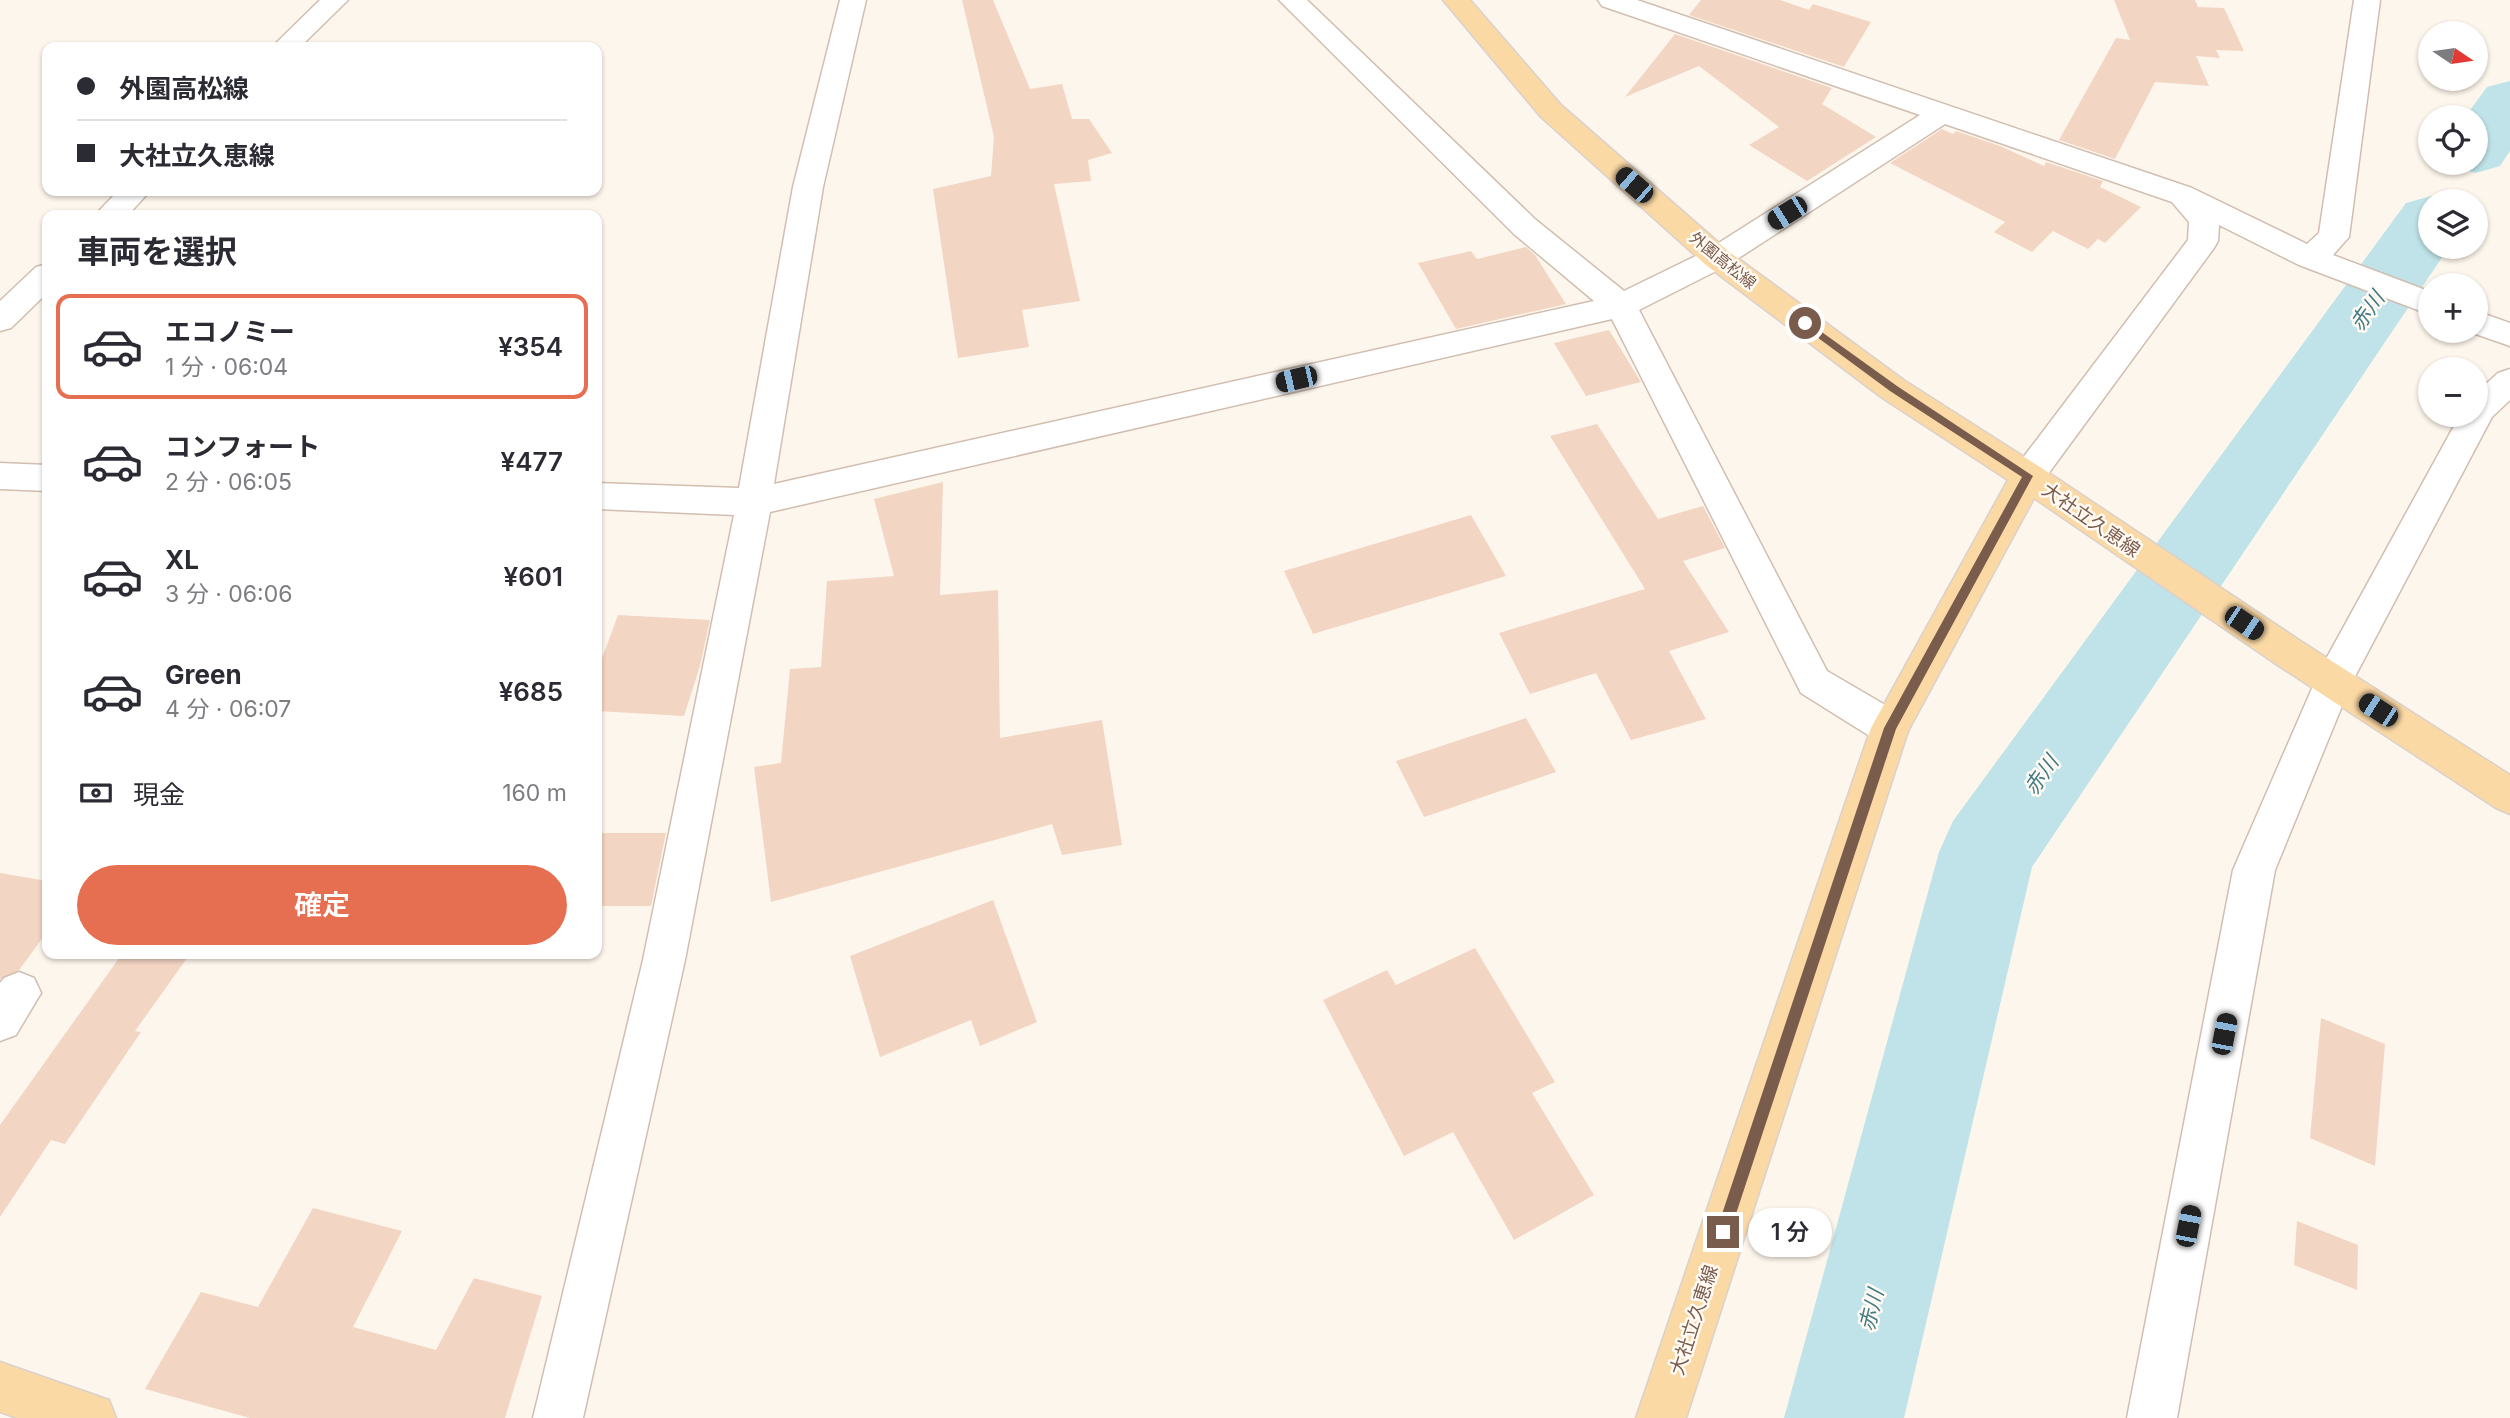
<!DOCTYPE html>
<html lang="ja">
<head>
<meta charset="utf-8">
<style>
	:root { --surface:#fff; --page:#f2f2f3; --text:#2b2b33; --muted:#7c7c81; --line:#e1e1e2; --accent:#e76f51 }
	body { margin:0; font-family:Inter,"Noto Sans JP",sans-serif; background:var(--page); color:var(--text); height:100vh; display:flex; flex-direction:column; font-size:26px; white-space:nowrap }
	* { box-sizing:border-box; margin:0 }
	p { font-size:23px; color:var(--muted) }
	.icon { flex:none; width:38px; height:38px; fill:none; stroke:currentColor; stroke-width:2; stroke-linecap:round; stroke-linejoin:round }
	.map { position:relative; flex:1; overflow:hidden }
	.panel { position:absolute; left:42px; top:210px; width:560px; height:749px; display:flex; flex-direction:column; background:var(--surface); border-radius:14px; box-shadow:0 2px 5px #0004 }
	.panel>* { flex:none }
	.hud { position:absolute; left:42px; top:42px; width:560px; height:154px; border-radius:14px; box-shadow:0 2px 5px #0004; display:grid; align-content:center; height:154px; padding:0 35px; background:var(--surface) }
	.needle { width:46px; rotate:103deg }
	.buttons { position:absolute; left:2418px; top:21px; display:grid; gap:14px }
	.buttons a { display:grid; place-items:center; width:70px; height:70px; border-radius:50%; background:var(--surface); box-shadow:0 2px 5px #0004; font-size:35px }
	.end { position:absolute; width:32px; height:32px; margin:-16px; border:9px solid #7a5c4d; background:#fff; box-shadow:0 0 0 4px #fff }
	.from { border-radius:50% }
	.bubble { position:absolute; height:49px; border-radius:24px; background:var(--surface); box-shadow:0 2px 5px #0004; font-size:23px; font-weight:600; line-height:49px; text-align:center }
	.car { position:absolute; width:21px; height:42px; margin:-21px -10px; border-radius:9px; box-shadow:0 0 5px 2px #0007; background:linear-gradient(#222 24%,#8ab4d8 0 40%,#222 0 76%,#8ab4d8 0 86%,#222 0) }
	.hud b { display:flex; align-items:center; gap:24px; height:66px; font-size:26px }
	.hud b+b { border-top:2px solid var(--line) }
	.hud i { width:18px; height:18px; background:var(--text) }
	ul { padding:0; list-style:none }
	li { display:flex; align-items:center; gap:21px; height:105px; margin:0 14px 10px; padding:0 21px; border:4px solid transparent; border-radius:14px }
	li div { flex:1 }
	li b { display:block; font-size:26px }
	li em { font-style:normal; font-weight:600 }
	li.on { border-color:var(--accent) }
	li>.icon { width:63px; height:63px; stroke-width:1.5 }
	h2 { padding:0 35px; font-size:32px; line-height:84px }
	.pay { display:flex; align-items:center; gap:18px; height:77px; padding:0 35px; font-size:26px }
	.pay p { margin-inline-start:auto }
	.primary-button { display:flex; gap:14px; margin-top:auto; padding:14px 35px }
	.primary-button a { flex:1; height:80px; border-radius:42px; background:var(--accent); color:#fff; font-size:28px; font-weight:600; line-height:80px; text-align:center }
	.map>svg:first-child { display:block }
</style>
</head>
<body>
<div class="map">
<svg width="2510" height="1418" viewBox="0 0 2510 1418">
	<rect width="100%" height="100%" fill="#fdf6ec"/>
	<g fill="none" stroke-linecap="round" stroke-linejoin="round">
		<!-- river -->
		<path fill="#bfe3e8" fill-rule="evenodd" d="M2510,81V151L2500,166L2476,173L2452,166L2449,163H2476V117H2465L2487,87Z
			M2431,196L2449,201H2431V247H2449L2032,867L1904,1418H1784L1939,852L1953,821L2406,203Z"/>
	</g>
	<!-- building -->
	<path fill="#f3d5c3" d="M962,0H993L1030,89L1062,84L1072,119H1089L1112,153L1088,160L1091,181L1054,184L1080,301L1022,310L1029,347L958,358L933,189L991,176L994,137Z
		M1701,0H1780L1809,10L1813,4L1871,22L1844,67L1689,15Z
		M2114,0H2195L2198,7L2224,8L2244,51L2216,50L2220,58L2196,56L2209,86L2155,82L2115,159L2059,140L2116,38L2130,40Z
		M1675,34L1832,88L1822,104L1876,137L1807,181L1749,145L1779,127L1699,66L1625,97Z
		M1942,129L1953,134L1956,131L2000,146L2044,166L2046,162L2103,181L2100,187L2141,207L2105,243L2098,239L2088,249L2053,231L2032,252L1994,232L2005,222L1890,163Z
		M1526,247L1535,255L1566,304L1456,329L1418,263L1471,251L1477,259Z
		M1609,330L1641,382L1586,396L1554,343Z
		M1597,424L1658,519L1703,506L1725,548L1683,561L1729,632L1669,651L1706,719L1631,740L1596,673L1530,694L1499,633L1645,589L1550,436Z
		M943,482L940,595L998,590L1000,738L1102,720L1122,845L1062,855L1052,824L771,902L754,767L781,763L790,669L821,667L827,581L894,576L874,499Z
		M1471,515L1506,576L1313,634L1284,571Z
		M618,615L710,620L700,666L684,716L597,711V672Z
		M1526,718L1556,772L1424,817L1396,761Z
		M597,833H666L651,906H597Z
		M0,873L47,881V932L19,970L0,979Z
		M993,900L1037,1022L980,1046L971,1020L880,1057L850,956Z
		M1475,948L1555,1082L1532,1093L1594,1195L1514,1240L1453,1132L1404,1156L1323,1000L1387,970L1396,985Z
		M122,954H190L135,1031L141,1032L65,1144L51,1140L0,1217V1125Z
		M2321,1018L2385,1044L2375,1166L2310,1138Z
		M313,1208L402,1231L353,1327L436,1350L474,1278L542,1296L505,1418H250L145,1389L201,1292L258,1307Z
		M2297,1221L2358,1245L2357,1290L2294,1265Z"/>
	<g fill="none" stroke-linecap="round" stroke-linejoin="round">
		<!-- minor casing -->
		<g stroke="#d1beb0" stroke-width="3">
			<path id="minor" d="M320,0H348L300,47H272Z
				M840,0H866L823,187L774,484L1594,301L1514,234L1279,0H1307L1536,220L1624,291L1706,251L1920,115L1602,6L1598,0H1637L2192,188L2307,244L2319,233L2354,0H2380L2349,237L2333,255L2431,292V315L2299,265L2219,225L2218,241L2214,248L2040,485L2028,489L2016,485L2011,476L2016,467L2188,240L2189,222L2172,202L1945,124L1728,265L1639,310L1827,671L1904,716L1909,728L1904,740L1890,745L1876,740L1801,693L1612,319L770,512L685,960L583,1418H533L643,960L734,515L597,509V483L739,488L793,187Z
				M118,191H150L128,215H95Z
				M47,264V293L11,328L0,331V301L36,267Z
				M2476,311L2510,323V346L2467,331H2476Z
				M2510,369V400L2492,417L2351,684L2275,870L2177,1418H2127L2233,870L2320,670L2460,415H2476V393L2498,373Z
				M0,463L47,465V491L0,489Z
				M19,972L34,978L41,993L16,1035L0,1041V983L4,978Z"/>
		</g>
		<!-- major casing -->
		<g stroke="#dad1cd" stroke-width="3">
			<path id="major" d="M1443,0H1470L1561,105L1728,251L1905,381L2040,467L2302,642L2510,775V814L2496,808L2276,664L2034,498L1908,731L1686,1418H1636L1871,728L2008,480L1881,397L1706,265L1541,117Z
				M0,1362L109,1400L116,1418H17L0,1412Z"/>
		</g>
		<!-- minor -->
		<use href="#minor" fill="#fff" fill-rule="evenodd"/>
		<!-- major -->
		<use href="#major" fill="#fbd9a5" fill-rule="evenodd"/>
	</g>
	<!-- route -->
	<path fill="#7a5c4d" d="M1805,320L1897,386L2033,476L1896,729L1730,1232L1723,1239L1716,1232L1884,728L2022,477L1890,391L1802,326L1801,323Z"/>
	<g text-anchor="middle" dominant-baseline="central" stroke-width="5" stroke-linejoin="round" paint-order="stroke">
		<!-- far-street labels -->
		<g font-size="16" fill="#7a5c4d" stroke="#fffaf3">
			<text transform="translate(1723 260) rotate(39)">外園高松線</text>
		</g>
		<!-- street labels -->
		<g font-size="19" fill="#7a5c4d" stroke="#fffaf3">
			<text transform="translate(2091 520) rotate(35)">大社立久恵線</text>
			<text transform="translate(1694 1320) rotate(-72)">大社立久恵線</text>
		</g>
		<!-- water labels -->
		<g font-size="21" font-style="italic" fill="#437c86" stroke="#fffaf3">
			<text transform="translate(2367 311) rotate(-55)">赤川</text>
			<text transform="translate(2041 775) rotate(-55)">赤川</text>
			<text transform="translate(1871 1310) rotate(-76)">赤川</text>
		</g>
	</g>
</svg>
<div class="buttons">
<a><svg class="needle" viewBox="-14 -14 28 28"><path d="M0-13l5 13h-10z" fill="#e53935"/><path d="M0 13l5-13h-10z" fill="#7c7c81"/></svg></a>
<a><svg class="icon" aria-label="locate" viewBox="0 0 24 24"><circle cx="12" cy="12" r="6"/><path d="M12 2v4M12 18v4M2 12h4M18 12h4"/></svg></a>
<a><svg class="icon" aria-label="layers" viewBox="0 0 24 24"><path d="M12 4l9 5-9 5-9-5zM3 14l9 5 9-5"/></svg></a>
<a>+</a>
<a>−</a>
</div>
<i class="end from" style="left:1805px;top:323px"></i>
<i class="end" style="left:1723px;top:1232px"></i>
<div class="bubble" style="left:1748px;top:1208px;width:84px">1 分</div>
<i class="car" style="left:1634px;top:185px;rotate:311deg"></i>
<i class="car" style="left:1787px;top:213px;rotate:238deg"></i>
<i class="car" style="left:1296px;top:379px;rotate:257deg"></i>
<i class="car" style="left:2244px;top:623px;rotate:124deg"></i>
<i class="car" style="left:2378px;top:710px;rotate:303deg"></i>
<i class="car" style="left:2224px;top:1034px;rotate:11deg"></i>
<i class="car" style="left:2188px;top:1226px;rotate:11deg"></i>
<div class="hud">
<b><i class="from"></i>外園高松線</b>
<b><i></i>大社立久恵線</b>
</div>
<section class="panel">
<h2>車両を選択</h2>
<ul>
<li class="on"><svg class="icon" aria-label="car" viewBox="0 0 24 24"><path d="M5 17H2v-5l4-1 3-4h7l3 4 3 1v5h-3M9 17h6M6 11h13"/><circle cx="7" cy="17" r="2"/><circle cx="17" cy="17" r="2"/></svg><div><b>エコノミー</b><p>1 分 · 06:04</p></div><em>¥354</em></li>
<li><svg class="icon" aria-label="car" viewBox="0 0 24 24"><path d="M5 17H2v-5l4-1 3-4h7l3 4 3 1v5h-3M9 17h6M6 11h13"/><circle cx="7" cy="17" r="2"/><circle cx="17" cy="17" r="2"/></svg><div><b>コンフォート</b><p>2 分 · 06:05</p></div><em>¥477</em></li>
<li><svg class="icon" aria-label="car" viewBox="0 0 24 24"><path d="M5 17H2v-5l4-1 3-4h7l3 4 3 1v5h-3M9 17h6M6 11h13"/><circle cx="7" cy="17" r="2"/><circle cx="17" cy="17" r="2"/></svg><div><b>XL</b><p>3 分 · 06:06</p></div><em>¥601</em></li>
<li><svg class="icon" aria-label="car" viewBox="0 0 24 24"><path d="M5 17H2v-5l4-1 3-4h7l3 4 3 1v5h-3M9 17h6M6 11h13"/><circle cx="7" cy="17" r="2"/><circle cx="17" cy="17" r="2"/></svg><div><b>Green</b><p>4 分 · 06:07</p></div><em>¥685</em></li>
</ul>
<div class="pay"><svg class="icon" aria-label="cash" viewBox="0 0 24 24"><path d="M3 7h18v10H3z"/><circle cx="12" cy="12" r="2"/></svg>現金<p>160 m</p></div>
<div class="primary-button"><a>確定</a></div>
</section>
</div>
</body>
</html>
